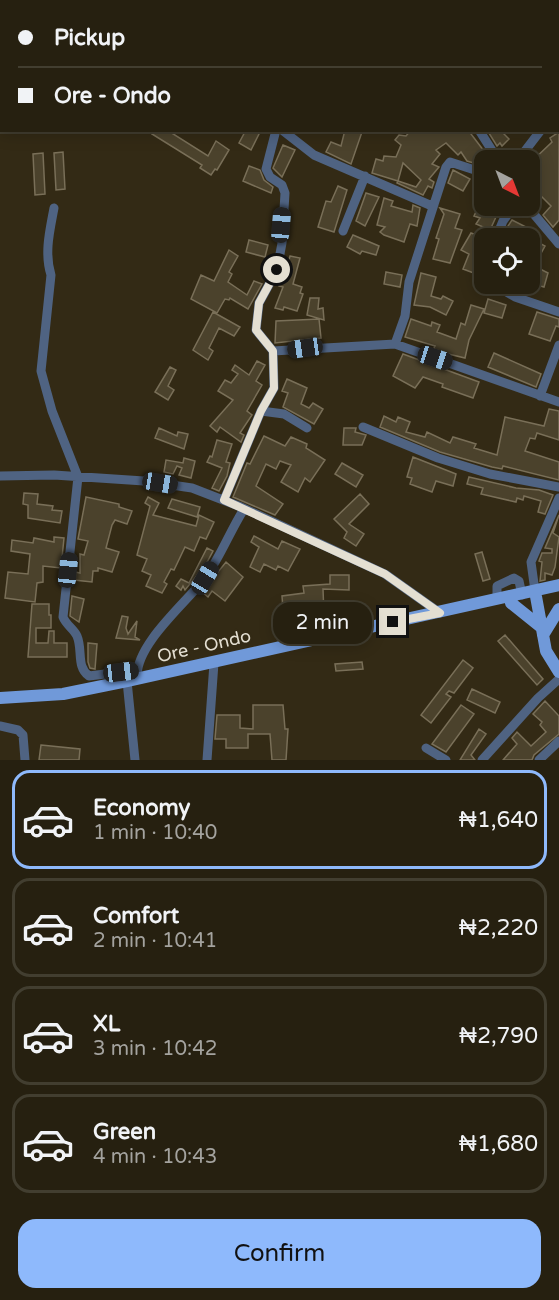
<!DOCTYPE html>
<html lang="en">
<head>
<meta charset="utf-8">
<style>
	:root { --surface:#262010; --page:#2e2819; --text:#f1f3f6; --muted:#a4a39f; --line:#423e30; --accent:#8eb9fc }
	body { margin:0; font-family:"Varela Round",sans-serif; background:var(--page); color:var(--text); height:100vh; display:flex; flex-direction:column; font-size:22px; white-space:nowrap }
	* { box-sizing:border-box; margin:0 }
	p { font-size:20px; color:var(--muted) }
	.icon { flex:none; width:33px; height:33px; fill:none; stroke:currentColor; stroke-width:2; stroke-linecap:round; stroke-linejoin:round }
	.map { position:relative; height:760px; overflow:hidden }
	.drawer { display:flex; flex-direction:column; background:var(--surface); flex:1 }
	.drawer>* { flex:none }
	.hud { position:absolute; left:0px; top:0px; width:560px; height:132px; box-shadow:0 3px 15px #0003,0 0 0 2px var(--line); display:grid; align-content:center; height:132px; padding:0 18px; background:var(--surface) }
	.needle { width:39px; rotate:138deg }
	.tools { position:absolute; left:474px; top:150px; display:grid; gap:12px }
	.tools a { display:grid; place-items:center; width:66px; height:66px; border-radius:12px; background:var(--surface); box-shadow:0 3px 15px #0003,0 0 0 2px var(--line); font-size:30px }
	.end { position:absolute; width:27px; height:27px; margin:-14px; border:8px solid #e4dfd2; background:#111; box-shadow:0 0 0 3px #111 }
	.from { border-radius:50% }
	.bubble { position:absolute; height:42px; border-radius:18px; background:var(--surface); box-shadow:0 3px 15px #0003,0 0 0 2px var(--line); font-size:20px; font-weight:600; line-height:42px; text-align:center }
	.car { position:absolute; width:18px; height:36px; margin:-18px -9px; border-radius:8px; box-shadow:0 0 4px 2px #0007; background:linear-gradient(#222 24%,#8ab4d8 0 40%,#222 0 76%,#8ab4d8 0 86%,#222 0) }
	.hud b { display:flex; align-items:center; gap:21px; height:57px; font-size:22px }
	.hud b+b { border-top:2px solid var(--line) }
	.hud i { width:15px; height:15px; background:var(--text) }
	ul { padding:10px 0 0; list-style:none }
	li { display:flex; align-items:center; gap:18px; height:99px; margin:0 12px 9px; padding:0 6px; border:3px solid var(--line); border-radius:18px }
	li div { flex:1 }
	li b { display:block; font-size:22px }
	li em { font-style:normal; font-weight:600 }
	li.on { border-color:var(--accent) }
	li>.icon { width:54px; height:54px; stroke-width:1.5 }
	.primary-button { display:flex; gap:12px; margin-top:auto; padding:12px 18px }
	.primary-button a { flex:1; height:69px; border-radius:18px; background:var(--accent); color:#111; font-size:24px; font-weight:600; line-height:69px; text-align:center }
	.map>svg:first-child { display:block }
</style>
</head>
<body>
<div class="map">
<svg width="559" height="760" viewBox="0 0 559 760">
	<rect width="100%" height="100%" fill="#332a15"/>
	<!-- building -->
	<path fill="#4b422c" stroke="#796f58" stroke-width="1.5" d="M155,130H167L208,156L216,141L229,150L217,170L215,169L211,175L200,168L202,165L152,134Z
		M246,130H261L251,150L239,143Z
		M345,130L362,132L351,164L326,152L331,142L341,146Z
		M411,130H468L487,155L477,164L467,161L461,152L458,155L446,143L436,150L440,154L432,164L439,167L429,179L434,182L432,188L428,186L423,195L397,183L398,181L416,187L421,180L403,163L398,181L372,173L376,159L383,161L384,156L396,157L401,145L395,140L399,135L406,136Z
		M487,130H500L509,139L502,146L500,143L497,146Z
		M559,132V220L553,227L543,215L551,206L541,196L533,201L530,196V163L552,142L550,138Z
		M283,145L295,150L282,177L273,168Z
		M63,152L65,189L56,190L54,153Z
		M43,153L45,194L35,195L33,154Z
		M249,166L260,170L264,180L273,187L271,193L243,181Z
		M453,170L470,179L463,191L448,183Z
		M482,179L484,180V206H501L490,230L476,224L480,218L474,216L481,201L474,199Z
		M338,186L347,190L334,232L318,227L326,201L331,202Z
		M366,193L379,197L365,226L356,221Z
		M384,198L393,201L391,206L412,212L413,205L420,208L417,226L410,224L404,242L384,235L380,232L385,227L377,225Z
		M440,208L460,214L455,228L462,230L450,263L433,259L439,239L436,238L444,214Z
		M512,220L534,231L530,238L545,246L534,266L548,273L544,287L530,283V238H519L521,235L508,226Z
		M471,233L485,238L480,246L484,248V255L479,275L463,269L469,254L461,250Z
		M353,235L379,246L376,255L362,251L360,254L347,247Z
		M249,240L268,245L265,257L246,252Z
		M229,250L238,256L229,272L232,274L228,282L247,295L254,281L262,284L248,309L230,298L229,300L225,299L217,313L191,299L201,275L214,281Z
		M290,256L300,258L293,284L302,287L300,293L303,294L297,311L284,307L283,310L275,308L283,287L279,286L281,276L285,275Z
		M386,272L402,275L400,287L384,284Z
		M421,273L436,277L431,296L441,299L443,296L453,301L446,315L430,307L414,305Z
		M310,298H319L318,309L323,308L324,320L307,315Z
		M488,299L506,305L502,318L484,313Z
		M471,305L484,309L469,340L465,358L436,351L433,350L435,346L405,337L411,319L431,326L432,322L440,325L437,332L456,339L461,323L465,325Z
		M213,312L240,327L234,336L219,328L209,348L213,351L208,360L193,350Z
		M537,312L559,319V327L556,326L550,341L529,334Z
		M319,319L321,338L275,343L276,321Z
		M494,353L541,374L536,387L488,367Z
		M403,354L479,382L473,398L442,387L443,384L423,377L415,388L393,376Z
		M257,361L265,365L256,381L262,385L247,411L252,415L240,433L244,435L241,442L220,427L217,432L210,426L233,400L218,391L225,380L231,383L238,374L232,370L235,365L249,375Z
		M170,367L176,370L168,386L174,390L168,400L155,392Z
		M287,379L307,388L301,404L309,408L313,403L323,409L314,424L283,407L288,393L282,391Z
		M549,409L559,411V440L537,433L535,439L530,438L525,451L559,462V480L503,466L502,469L492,467L440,452L380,427L384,416L396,422L398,417L410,422L406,432L425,437L427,432L450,443L453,437L476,444L474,448L497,455L505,417L544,426Z
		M159,428L177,436L178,432L188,434L184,449L155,438Z
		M344,428H356L355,432L366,435L362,445H343Z
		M264,436L285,446L291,437L307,444L306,448L325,460L310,482L305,478L298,492L281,482L291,465L280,461L276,469L266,464L256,486L283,504L275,515L233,497L247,463L250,464Z
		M217,440L232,444L226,462L230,463L227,476L219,491L212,488L222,468L207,462L210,456L212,457Z
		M413,457L456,474L453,486L436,481L432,492L410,484L412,478L407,477Z
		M184,458L195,461L191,478L179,475L182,468L177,466L173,474L164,472L166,460L183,463Z
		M342,463L363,475L356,487L335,474Z
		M469,477L516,488L539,490L553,495L545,514L538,512L541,501L524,496L523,500L517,498L516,502L481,494L483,488L467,484Z
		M24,493L38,494L37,504L53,506L52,510L62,511L60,523L28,518V505L23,504Z
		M360,494L369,504L349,524L364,534L356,546L344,538L347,532L334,519Z
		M86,497L119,504V507L132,511L127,524L115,520L112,525L106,548L119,552L112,572L98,568V571H93L92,582L74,580L75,572L80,573V554L84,555L88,541L78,539Z
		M148,497L159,503L153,515L196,526L199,515L214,522L206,539L200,537L194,551L185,547L174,570L171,569L164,582L167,584L162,593L146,586L151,575L142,571L147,559L137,555L150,506L145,503Z
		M172,499L200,507L197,517L168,508Z
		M559,515L553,533L559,537L555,567L552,575L545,573V580L540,581L542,562L539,561L542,553H552V549L545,548Z
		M254,536L278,549L282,541L300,549L288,571L278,566L276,570L264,564L260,572L250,567L259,547L251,542Z
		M54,537L64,538L61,568L43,566V582L37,583L35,602L5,598L8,572L28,574L30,554L11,551L12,540L33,543L34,538L54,542Z
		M207,548L213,551L205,566L185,590L183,586L181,590L176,586L181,579L189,583Z
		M482,552L490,579L483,581L475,554Z
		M226,562L243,577L225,601L212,591L208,597L202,592Z
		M330,575H349V590L323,589L324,615L296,616L294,610L283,609L282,596L304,593L303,586L330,584Z
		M72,596L84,599L79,622L70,616Z
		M32,604H49V615H51V628H36V643H48L49,631H54V643H67V657H28Z
		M122,616L128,617L126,628L128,634L137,621L135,637L140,640L116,638Z
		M505,635L543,679L537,685L498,641Z
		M88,643L97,644L95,669L90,668L88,662Z
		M463,660L473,668L454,693L449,691L446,694L451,697L431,723L421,715Z
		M362,662L363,669L336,671L335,664Z
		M472,689L500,702L495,713L467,700Z
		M545,701L559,716V734L534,755L532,760H503L517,744L512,738L517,732L531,746L546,732L540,725L542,722L533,714Z
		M253,705H283L285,729H288L286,760H272L270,734H248V748H226V739H215L217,715H240V728L253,729Z
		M461,705L474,714L446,752L432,744Z
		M479,729L486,734L471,755L475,760H460Z
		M41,745L80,749L79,760H39Z"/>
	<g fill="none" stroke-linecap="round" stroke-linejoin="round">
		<!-- minor -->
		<path stroke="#4f6382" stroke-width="9" d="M262,0L263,2
			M361,0L363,2
			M530,0V2
			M136,2L137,0
			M273,2L276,0
			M462,2V0
			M558,115L559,114
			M276,130L266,169L270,177L282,185L285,193L282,243L277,270L259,303L256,330L273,351L395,344L559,402
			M282,130L314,155L432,206
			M479,130L498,160
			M518,160L541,130
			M527,206L559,244
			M54,208C50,230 44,253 51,275L41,371L52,411L78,477L63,617C66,625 74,629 77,636C83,650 76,667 89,676L137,670
			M343,231L365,176
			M496,238L503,221L514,206
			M493,284L515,297L559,312
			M395,344L405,316L409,282L446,167L450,162L484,173
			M540,396L559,345
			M261,411L284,414L307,428
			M363,427L438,458L490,474L559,487
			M0,476L54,475L144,481L192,488L241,507L385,574L440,613
			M224,500L261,411L274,388L273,351
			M535,591L531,562L559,498
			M497,599V586L514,578L519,581L522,595
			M137,676C137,643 186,603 205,578C221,556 230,531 244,509
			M127,681L135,760
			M0,726L18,730L23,735L25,760
			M426,748L446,760
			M207,760L214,663
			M482,760L538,698L559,679
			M539,760L559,741"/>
		<!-- major -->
		<path stroke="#7099d9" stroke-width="12" d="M535,591L546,651L559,672
			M511,603L541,627
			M543,635L559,609
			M0,698L63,694L127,681L559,585"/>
	</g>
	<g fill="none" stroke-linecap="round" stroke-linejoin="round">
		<!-- route -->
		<path stroke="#e4dfd2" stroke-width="8" d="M277,270L259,303L256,330L273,351L274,388L261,411L224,500L385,574L440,613L393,622"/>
	</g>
	<g text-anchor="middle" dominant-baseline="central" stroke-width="4.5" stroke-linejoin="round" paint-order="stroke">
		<!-- street labels -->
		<g font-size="18" fill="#e4dfd2" stroke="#332a15">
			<text transform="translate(204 646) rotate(-13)">Ore - Ondo</text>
		</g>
	</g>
</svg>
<div class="tools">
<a><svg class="needle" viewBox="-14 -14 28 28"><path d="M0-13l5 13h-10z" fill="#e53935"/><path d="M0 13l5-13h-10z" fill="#a4a39f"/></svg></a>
<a><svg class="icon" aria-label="locate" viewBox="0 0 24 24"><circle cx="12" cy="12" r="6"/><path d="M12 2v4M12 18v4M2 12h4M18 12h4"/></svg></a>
</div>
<i class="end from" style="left:277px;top:270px"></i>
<i class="end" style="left:393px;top:622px"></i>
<div class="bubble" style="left:273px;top:602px;width:99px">2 min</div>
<i class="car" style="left:281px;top:225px;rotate:5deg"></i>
<i class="car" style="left:305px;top:348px;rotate:262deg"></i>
<i class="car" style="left:435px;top:358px;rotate:108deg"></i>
<i class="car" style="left:160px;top:483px;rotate:99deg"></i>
<i class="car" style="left:68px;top:570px;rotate:6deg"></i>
<i class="car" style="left:205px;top:578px;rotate:31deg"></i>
<i class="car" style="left:121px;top:672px;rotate:83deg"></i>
<div class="hud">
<b><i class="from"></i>Pickup</b>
<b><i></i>Ore - Ondo</b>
</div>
</div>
<section class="drawer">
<ul>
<li class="on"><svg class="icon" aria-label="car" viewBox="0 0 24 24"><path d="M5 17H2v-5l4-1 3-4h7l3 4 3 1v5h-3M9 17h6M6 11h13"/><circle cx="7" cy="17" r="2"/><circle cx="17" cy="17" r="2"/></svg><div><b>Economy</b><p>1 min · 10:40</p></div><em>₦1,640</em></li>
<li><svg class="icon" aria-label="car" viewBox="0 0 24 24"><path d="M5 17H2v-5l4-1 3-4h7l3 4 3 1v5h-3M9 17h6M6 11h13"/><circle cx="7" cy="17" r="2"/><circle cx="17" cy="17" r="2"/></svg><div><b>Comfort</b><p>2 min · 10:41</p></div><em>₦2,220</em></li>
<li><svg class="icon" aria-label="car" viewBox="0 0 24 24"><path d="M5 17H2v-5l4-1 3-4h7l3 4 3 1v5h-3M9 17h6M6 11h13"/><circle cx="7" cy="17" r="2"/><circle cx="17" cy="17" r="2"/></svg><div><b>XL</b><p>3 min · 10:42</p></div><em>₦2,790</em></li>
<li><svg class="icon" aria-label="car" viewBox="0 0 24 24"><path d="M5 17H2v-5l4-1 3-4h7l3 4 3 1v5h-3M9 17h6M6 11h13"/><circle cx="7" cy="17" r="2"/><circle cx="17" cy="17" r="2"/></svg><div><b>Green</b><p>4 min · 10:43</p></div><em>₦1,680</em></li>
</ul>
<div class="primary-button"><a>Confirm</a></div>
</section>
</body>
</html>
